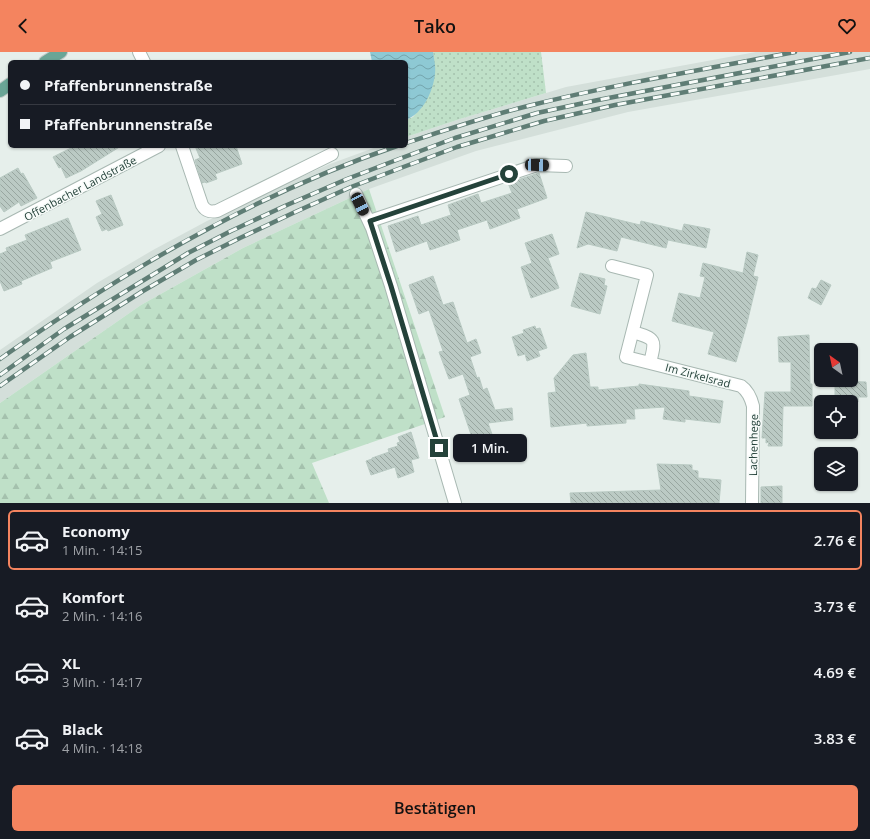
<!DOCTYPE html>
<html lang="de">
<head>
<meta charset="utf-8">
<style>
	:root { --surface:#171b24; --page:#20242c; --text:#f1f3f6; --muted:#9ea1a6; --line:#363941; --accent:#f4845f }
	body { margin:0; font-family:"Open Sans",sans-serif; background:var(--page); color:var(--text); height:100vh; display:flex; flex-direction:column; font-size:15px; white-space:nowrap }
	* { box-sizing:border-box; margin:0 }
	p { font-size:13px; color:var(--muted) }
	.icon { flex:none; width:22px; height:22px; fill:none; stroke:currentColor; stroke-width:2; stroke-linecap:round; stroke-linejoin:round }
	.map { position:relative; height:451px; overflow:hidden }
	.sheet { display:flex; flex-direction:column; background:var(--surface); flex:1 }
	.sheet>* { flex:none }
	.guide { position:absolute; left:8px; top:8px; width:400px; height:88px; border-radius:6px; box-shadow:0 1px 3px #0004; display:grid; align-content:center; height:88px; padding:0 12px; background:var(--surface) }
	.needle { width:26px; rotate:327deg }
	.controls { position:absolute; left:814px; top:291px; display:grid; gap:8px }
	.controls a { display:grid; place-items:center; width:44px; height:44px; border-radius:6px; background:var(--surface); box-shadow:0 1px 3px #0004; font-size:20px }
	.end { position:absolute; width:18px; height:18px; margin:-9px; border:5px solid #24423a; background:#fff; box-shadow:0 0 0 2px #fff }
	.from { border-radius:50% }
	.bubble { position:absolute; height:28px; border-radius:6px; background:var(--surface); box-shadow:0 1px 3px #0004; font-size:13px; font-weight:600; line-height:28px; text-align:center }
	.car { position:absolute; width:12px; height:24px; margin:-12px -6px; border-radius:5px; box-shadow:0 0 3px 1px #0007; background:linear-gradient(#222 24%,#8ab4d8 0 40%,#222 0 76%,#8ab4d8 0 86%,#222 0) }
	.guide b { display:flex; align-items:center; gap:14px; height:38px; font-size:15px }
	.guide b+b { border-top:1px solid var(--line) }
	.guide i { width:10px; height:10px; background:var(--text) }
	ul { padding:7px 0 0; list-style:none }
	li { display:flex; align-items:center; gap:12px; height:60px; margin:0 8px 6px; padding:0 4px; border:2px solid transparent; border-radius:6px }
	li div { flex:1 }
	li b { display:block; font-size:15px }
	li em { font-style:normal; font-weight:600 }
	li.on { border-color:var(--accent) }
	li>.icon { width:36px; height:36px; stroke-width:1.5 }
	.action { display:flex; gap:8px; margin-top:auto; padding:8px 12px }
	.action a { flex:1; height:46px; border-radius:6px; background:var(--accent); color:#111; font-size:16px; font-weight:600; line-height:46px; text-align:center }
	header { display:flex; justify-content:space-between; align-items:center; height:52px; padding:0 12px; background:var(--accent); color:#111; font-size:18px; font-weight:600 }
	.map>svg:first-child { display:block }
</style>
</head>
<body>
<header><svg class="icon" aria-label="back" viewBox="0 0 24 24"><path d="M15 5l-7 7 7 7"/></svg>Tako<svg class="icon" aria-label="heart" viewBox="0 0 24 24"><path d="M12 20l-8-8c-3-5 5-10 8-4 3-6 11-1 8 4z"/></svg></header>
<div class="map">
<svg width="870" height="451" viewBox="0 0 870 451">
	<defs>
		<pattern id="grass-dots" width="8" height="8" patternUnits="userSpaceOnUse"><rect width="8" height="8" fill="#bfe0c8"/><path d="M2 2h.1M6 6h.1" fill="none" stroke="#a4c1ad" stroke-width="1.8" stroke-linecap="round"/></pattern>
		<pattern id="forest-firs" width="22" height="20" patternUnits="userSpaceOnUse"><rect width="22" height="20" fill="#bfe0c8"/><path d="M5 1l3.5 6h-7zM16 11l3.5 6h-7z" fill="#a4c1ad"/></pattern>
		<pattern id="water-waves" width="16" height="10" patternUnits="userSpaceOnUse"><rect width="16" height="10" fill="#8ec9d4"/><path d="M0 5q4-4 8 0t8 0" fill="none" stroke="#74a5ad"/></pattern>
		<pattern id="building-back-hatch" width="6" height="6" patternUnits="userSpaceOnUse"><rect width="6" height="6" fill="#bbcac4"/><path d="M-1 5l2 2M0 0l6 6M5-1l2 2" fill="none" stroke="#98a6a0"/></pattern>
	</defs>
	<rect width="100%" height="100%" fill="#e6efeb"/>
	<!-- built -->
	<path fill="#d4dfda" d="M756,0H870V17L628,60L476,99L369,137L243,196L141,253L0,351V298L97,231L153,198L207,169L276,136L330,112L379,94H406V85L460,67L566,35Z"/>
	<!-- grass -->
	<path fill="url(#grass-dots)" d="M433,0H541L546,41L460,67L406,85V68L413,65L426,49L434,10Z"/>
	<!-- forest -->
	<path fill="url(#forest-firs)" d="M369,137L445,365L312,411L329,451H0V351L141,253L243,196Z"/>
	<!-- water -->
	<path fill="url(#water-waves)" d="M370,0H433C434,7 436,15 435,22C433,40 423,61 406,68V10H372Z"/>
	<!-- building -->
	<path fill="url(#building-back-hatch)" stroke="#b8c9c2" d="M80,94H121L81,119L66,126L61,115L59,116L53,105L73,95L75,97Z
		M195,94H236L242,112L215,122L217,127L206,131L205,130L202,131L195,108L200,106Z
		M18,116L21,122L23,121L37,146L21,154L19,150L4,160L0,154V126Z
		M539,121L547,146L517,157L520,166L490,177L487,168L457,178L460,188L430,198L427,189L396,200L388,174L418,164L421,173L451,163L448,153L478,142L481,151L512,141L508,131Z
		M111,143L123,173L108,179L107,177L102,179L96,165L102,162L96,149Z
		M586,160L640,173L641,169L682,179L684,172L710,177L706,196L668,188L666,196L621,185L617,199L588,192L577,196Z
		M68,166L81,198L50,210L52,216L21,229L22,232L4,239L0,229V202L7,199L6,196L27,188L25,183Z
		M552,182L559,202L548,206L559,236L531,246L521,215L532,211L525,191Z
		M747,200L758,203L753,224L758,225L747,271L736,310L708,302L714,280L672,269L679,241L700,246L705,225L700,224L703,211L743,221Z
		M580,221L605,227L604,233L607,234L600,262L571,254Z
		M433,224L443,253L453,250L467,291L476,287L481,301L470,305L477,326L479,325L483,338L487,336L495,358L512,356L513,368L488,371L499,402L480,409L459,347L470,343L463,322L449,327L439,300L443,299L429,258L419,262L409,233Z
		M821,228L831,233L821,253L808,246L812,236L816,237Z
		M535,274L536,277L540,276L547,296L538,299L540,304L527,309L525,302L518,304L512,285L524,281L523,278Z
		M809,283L810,332H812V354H783L782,394H768L769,390L766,391V386H762L765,340H791V310H779L778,285Z
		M586,301L590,335H598V338L639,334V332L689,339V344L723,349L720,371L685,367V370L663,367L665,355L634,357L635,367H626V371L587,374V371L551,375L548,341L556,340L554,326L573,303Z
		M835,329L866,330L867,345H858V350H835Z
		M411,380L419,406L411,408L414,420L398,426L395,415L371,423L366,409L372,407V406L389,400L388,397L398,394L397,391L400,390L398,385Z
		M657,412L692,413V418L698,419V426L721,428L719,451H571L570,441L661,438Z
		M782,434V451H761V435Z"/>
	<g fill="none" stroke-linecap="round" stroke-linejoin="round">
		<!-- minor casing -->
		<g stroke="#a8b8b2" stroke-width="14">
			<path id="minor" d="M139,0L144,10
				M182,94L202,153C206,160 211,160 217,159L332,102
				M356,142L372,176L391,234L455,451
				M370,169L537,113L566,114
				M0,177L159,94
				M612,214L647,223L626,305L741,334C748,339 751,346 753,354L752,451
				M633,280C656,287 656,287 650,311"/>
		</g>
		<!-- major casing -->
		<g stroke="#c2cac8" stroke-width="14">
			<path id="major" d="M45,10L61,0
				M0,39L10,32"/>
		</g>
		<!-- minor -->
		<use href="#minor" stroke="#fff" stroke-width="12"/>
		<!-- major -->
		<use href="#major" stroke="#6aa596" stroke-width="12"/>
		<!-- rail casing -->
		<g stroke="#5f7d75" stroke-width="4.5">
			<path id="rail" d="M406,91C446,78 487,64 528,54C616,32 706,17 795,0
				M0,307C122,220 255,142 397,94
				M0,323L64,277L188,201L231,179L287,153L347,127L399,107L455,86L537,61L598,48L850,0
				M0,334L70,285L143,239L196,208L240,186L293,161L351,135L406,114L457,95L544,69L615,53L870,6"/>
		</g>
		<!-- rail -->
		<use href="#rail" stroke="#f7fbf9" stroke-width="3" stroke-dasharray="9" stroke-linecap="butt"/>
	</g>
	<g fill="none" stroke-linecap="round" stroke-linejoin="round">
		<!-- route -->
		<path stroke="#24423a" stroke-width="5" d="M439,396L391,234L370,169L509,122"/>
	</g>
	<g text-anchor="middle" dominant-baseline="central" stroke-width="3" stroke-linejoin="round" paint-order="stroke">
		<!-- street labels -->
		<g font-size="11" fill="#24423a" stroke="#f7fbf9">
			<text transform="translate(80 136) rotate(-28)">Offenbacher Landstraße</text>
			<text transform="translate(698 323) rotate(15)">Im Zirkelsrad</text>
			<text transform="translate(753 393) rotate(-89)">Lachenhege</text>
		</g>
	</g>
</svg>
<div class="controls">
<a><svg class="needle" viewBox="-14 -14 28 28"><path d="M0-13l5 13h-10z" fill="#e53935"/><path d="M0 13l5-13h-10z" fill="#9ea1a6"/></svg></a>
<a><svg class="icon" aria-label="locate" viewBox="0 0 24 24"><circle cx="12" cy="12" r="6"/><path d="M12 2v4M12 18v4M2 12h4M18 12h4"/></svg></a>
<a><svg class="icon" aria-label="layers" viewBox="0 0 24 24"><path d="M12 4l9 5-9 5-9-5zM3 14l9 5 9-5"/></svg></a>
</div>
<i class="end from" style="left:509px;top:122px"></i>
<i class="end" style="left:439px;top:396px"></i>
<div class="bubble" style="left:453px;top:382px;width:74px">1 Min.</div>
<i class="car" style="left:537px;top:113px;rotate:92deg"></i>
<i class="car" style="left:360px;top:152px;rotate:154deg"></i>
<div class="guide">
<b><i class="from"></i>Pfaffenbrunnenstraße</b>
<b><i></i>Pfaffenbrunnenstraße</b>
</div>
</div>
<section class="sheet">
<ul>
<li class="on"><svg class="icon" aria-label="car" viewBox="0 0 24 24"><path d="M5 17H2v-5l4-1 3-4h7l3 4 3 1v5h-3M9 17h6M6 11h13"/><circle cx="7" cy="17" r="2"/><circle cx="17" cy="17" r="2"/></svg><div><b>Economy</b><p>1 Min. · 14:15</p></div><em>2.76 €</em></li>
<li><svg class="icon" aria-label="car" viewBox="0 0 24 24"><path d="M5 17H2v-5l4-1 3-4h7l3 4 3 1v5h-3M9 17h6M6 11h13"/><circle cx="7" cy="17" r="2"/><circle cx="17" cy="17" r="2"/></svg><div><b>Komfort</b><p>2 Min. · 14:16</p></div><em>3.73 €</em></li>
<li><svg class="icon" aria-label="car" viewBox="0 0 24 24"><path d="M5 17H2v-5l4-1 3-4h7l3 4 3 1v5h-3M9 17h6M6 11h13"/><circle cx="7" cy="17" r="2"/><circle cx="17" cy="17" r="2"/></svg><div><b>XL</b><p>3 Min. · 14:17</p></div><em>4.69 €</em></li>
<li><svg class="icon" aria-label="car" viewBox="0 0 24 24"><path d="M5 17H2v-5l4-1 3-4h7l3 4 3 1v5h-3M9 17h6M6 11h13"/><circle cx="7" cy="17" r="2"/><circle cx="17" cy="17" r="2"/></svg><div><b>Black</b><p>4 Min. · 14:18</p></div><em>3.83 €</em></li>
</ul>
<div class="action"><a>Bestätigen</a></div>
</section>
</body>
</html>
